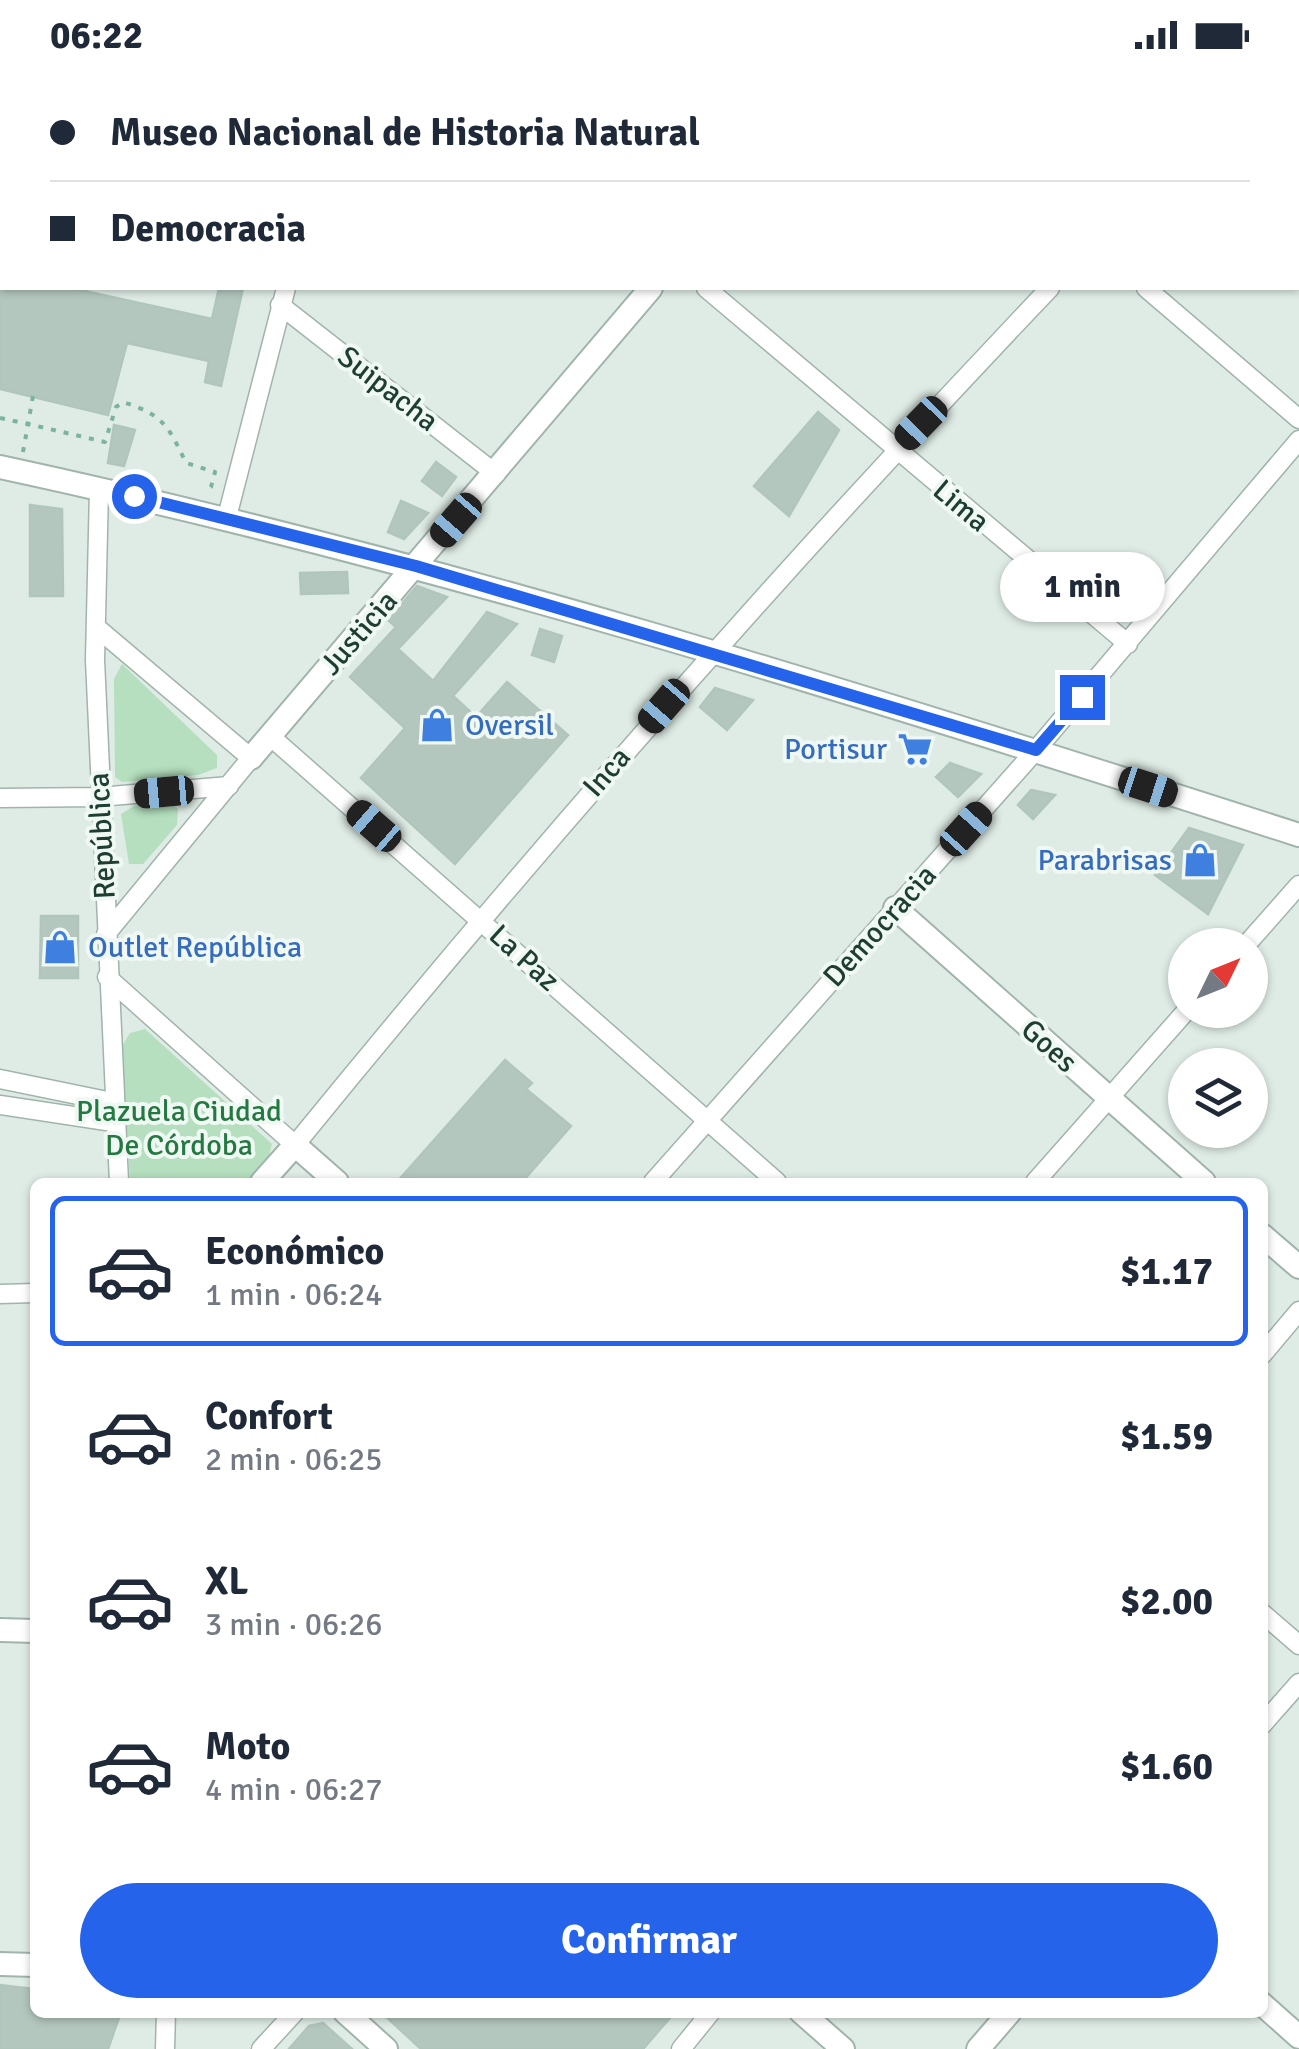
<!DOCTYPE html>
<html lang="es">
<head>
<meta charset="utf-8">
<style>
	:root { --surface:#fff; --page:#f6f6f7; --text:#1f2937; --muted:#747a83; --line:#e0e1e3; --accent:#2563eb }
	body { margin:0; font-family:Signika,sans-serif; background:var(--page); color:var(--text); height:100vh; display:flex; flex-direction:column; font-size:38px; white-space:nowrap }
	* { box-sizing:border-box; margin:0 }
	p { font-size:32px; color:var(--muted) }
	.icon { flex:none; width:55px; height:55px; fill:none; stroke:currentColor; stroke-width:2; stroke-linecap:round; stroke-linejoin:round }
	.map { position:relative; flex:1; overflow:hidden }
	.sheet { position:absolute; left:30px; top:1108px; width:1238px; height:840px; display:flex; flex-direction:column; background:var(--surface); border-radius:15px; box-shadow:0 2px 8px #0004 }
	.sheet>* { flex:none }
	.hud { position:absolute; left:0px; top:0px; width:1300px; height:220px; box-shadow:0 2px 8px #0004; display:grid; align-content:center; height:220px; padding:0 50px; background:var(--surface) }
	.needle { width:65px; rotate:47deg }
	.controls { position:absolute; left:1168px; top:858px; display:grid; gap:20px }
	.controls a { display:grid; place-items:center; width:100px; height:100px; border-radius:50%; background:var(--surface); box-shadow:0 2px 8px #0004; font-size:50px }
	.end { position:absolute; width:45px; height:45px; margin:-22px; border:12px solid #2563eb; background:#fff; box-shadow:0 0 0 5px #fff }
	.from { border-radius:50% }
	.bubble { position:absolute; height:70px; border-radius:35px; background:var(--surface); box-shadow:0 2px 8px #0004; font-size:32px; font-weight:700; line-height:70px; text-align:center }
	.car { position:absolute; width:30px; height:60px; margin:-30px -15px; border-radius:12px; box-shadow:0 0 8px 2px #0007; background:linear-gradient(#222 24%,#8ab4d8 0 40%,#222 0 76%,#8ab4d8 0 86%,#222 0) }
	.hud b { display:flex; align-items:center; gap:35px; height:95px; font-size:38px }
	.hud b+b { border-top:2px solid var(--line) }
	.hud i { width:25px; height:25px; background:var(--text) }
	ul { padding:18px 0 0; list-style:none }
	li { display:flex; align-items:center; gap:30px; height:150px; margin:0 20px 15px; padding:0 30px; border:5px solid transparent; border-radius:15px }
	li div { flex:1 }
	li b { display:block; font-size:38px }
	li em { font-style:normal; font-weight:700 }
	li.active { border-color:var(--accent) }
	li>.icon { width:90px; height:90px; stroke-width:1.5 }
	.primary-button { display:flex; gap:20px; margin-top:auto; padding:20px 50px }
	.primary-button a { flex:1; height:115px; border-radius:60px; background:var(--accent); color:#fff; font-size:40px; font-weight:700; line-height:115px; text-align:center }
	.status { display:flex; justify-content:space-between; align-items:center; height:70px; padding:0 50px; background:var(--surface); direction:ltr }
	.status svg { height:28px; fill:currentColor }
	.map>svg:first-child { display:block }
</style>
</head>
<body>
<div class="status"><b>06:22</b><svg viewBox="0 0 49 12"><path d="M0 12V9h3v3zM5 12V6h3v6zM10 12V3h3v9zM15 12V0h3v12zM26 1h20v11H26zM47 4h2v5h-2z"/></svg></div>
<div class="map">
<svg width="1299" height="1979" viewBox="0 0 1299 1979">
	<rect width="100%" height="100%" fill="#dfece5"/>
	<!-- green -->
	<path fill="#b5dfbe" d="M122,594L217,685V698L198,705L122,712L115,707L114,609Z
		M171,734L178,739L177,755L143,794H129L121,744L134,736Z
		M145,959L272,1074L268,1090L249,1112H130L122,976L130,963Z"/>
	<!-- building -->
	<path fill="#b4c7be" stroke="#b0c6bc" stroke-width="2.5" d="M0,218H71L212,249L219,218H243L221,316L205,312L209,291L127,273L108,345L0,319Z
		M818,342L839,360L789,446L754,416Z
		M114,355L135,360L124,396L108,393Z
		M436,392L456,407L442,426L422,411Z
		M401,431L428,443L404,469L388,462Z
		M30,435L62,439L63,526H30Z
		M347,502L348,523L301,524L300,503Z
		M417,516L447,527L398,579L433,611L487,542L517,554L453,626L476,647L507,612L568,665L455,794L361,708L405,658L350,607L396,557L388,550Z
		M540,559L562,566L554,592L532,585Z
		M715,618L753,630L727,660L700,637Z
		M950,693L981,704L958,727L936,707Z
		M1031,720L1055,725L1033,749L1018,735Z
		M1189,758L1243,775L1208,844L1155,805Z
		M41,846H78V908H40Z
		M505,990L532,1013L526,1019L571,1056L522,1112H397Z
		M0,1915L35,1919V1942H121L108,1979H0Z
		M381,1942H675L643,1979H421Z
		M323,1953L352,1979H289L309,1956Z"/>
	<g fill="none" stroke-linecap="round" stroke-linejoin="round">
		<!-- minor casing -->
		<g stroke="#a1b4ac" stroke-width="21">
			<path id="minor" d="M118,0L120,2
				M459,0L462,2
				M896,0L899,2
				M76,2L81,0
				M1251,2L1253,0
				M0,30L2,29
				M706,218L1128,574
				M1146,218L1299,349
				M280,235L496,404
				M99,419L95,590L119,1112
				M227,447L286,218
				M96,557L251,688L106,864
				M270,666L777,1112
				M0,728L99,727L229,716
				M1246,875L1299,815
				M107,907L295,1075C536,779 787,494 1050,218
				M0,1009L112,1032
				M0,1035L113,1052
				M653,1112L1036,680L1299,370
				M1035,1112L1187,940
				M0,1224L35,1223
				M1262,1285L1299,1241
				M1262,1543L1299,1575
				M1262,1655L1299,1613
				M165,1979L166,1942
				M261,1979L295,1942
				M681,1979L711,1942"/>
		</g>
		<!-- tertiary casing -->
		<g stroke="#a1b4ac" stroke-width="26">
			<path id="tertiary" d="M835,2L837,0
				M0,397C441,492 870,627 1299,765
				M251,688L651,218
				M895,838L1204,1112
				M262,1112L295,1075L337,1112
				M1262,1165L1299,1197
				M0,1560L35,1561
				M0,1894L35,1895
				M1262,1934L1299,1967
				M345,1942L386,1979
				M801,1942L843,1979
				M978,1979L1010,1942"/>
		</g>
		<!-- path -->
		<path stroke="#7cb39f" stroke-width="4" stroke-dasharray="5 8" stroke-linecap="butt" d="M0,348L28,354L33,326
			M23,382L28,354L105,372L116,337L123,332C163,345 168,355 186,393L215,402L211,417L205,422"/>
		<!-- minor -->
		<use href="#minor" stroke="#fff" stroke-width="18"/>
		<!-- tertiary -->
		<use href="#tertiary" stroke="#fff" stroke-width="22"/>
	</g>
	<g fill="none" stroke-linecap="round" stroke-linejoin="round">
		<!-- route -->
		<path stroke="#2563eb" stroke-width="12" d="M134,426L416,496L1036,680L1082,627"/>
	</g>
	<!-- icons -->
	<defs>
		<g id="shop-bare" transform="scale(2.7)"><path d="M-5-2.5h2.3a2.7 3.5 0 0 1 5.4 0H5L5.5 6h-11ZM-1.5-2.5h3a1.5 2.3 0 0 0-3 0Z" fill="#3f7fe0" stroke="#eff8f3" stroke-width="2.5" paint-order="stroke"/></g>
		<g id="supermarket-bare" transform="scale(2.7)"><path d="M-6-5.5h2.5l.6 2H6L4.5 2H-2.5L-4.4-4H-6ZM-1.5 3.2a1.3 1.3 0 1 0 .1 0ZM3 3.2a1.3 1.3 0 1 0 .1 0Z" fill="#3f7fe0" stroke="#eff8f3" stroke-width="2.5" paint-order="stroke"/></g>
	</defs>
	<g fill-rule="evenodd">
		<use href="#shop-bare" x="437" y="655"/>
		<use href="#supermarket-bare" x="915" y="679"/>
		<use href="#shop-bare" x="1200" y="790"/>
		<use href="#shop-bare" x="60" y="877"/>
	</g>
	<g text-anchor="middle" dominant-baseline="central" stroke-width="8" stroke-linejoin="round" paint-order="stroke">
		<!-- street labels -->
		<g font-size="30" fill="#1e3d33" stroke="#eff8f3">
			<text transform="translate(388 319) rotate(38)">Suipacha</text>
			<text transform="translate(961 436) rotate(40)">Lima</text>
			<text transform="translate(359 563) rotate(-49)">Justicia</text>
			<text transform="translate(607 702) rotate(-49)">Inca</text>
			<text transform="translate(102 766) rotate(-93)">República</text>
			<text transform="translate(880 856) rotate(-48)">Democracia</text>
			<text transform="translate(524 888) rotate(42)">La Paz</text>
			<text transform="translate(1049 976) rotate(42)">Goes</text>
		</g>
		<!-- shop labels -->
		<g font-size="30" fill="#366cbe" stroke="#eff8f3" text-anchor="start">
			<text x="465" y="655">Oversil</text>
			<text x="887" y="679" text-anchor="end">Portisur</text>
			<text x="1172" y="790" text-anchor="end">Parabrisas</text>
			<text x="88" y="877">Outlet República</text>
		</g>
		<!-- park labels -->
		<g font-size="30" fill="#247841" stroke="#eff8f3">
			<text x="179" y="1041">Plazuela Ciudad<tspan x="179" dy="34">De Córdoba</tspan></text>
		</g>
	</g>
</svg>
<div class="controls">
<a><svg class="needle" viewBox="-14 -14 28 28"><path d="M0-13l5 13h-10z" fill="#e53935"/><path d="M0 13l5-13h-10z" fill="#747a83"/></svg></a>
<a><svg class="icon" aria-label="layers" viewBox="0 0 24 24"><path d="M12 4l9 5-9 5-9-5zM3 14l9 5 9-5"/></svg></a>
</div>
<i class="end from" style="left:134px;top:426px"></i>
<i class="end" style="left:1082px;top:627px"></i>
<div class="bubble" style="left:1000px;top:482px;width:165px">1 min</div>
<i class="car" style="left:921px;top:353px;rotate:224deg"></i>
<i class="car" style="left:456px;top:450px;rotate:221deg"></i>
<i class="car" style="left:664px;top:636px;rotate:221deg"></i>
<i class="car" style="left:1148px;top:717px;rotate:108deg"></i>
<i class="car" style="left:164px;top:722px;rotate:265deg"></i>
<i class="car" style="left:374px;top:756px;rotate:311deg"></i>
<i class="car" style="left:966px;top:759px;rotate:42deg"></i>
<div class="hud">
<b><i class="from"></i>Museo Nacional de Historia Natural</b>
<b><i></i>Democracia</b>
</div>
<section class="sheet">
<ul>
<li class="active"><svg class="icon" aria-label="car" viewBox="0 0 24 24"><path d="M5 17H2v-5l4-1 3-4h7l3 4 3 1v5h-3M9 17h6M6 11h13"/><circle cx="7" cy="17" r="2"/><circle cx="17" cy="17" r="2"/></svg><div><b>Económico</b><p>1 min · 06:24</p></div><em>$1.17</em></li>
<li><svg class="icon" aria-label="car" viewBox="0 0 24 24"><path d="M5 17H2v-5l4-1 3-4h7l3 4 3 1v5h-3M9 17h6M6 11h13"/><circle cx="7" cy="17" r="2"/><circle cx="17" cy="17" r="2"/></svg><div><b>Confort</b><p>2 min · 06:25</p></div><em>$1.59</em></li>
<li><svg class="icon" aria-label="car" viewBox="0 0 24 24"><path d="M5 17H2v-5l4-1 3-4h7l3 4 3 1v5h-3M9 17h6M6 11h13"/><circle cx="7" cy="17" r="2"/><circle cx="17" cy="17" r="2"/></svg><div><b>XL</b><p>3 min · 06:26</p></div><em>$2.00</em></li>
<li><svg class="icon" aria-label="car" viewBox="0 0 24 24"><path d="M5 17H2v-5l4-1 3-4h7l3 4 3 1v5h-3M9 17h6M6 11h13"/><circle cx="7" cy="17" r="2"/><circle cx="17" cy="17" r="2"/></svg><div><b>Moto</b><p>4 min · 06:27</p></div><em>$1.60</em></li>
</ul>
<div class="primary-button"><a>Confirmar</a></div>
</section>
</div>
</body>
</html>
